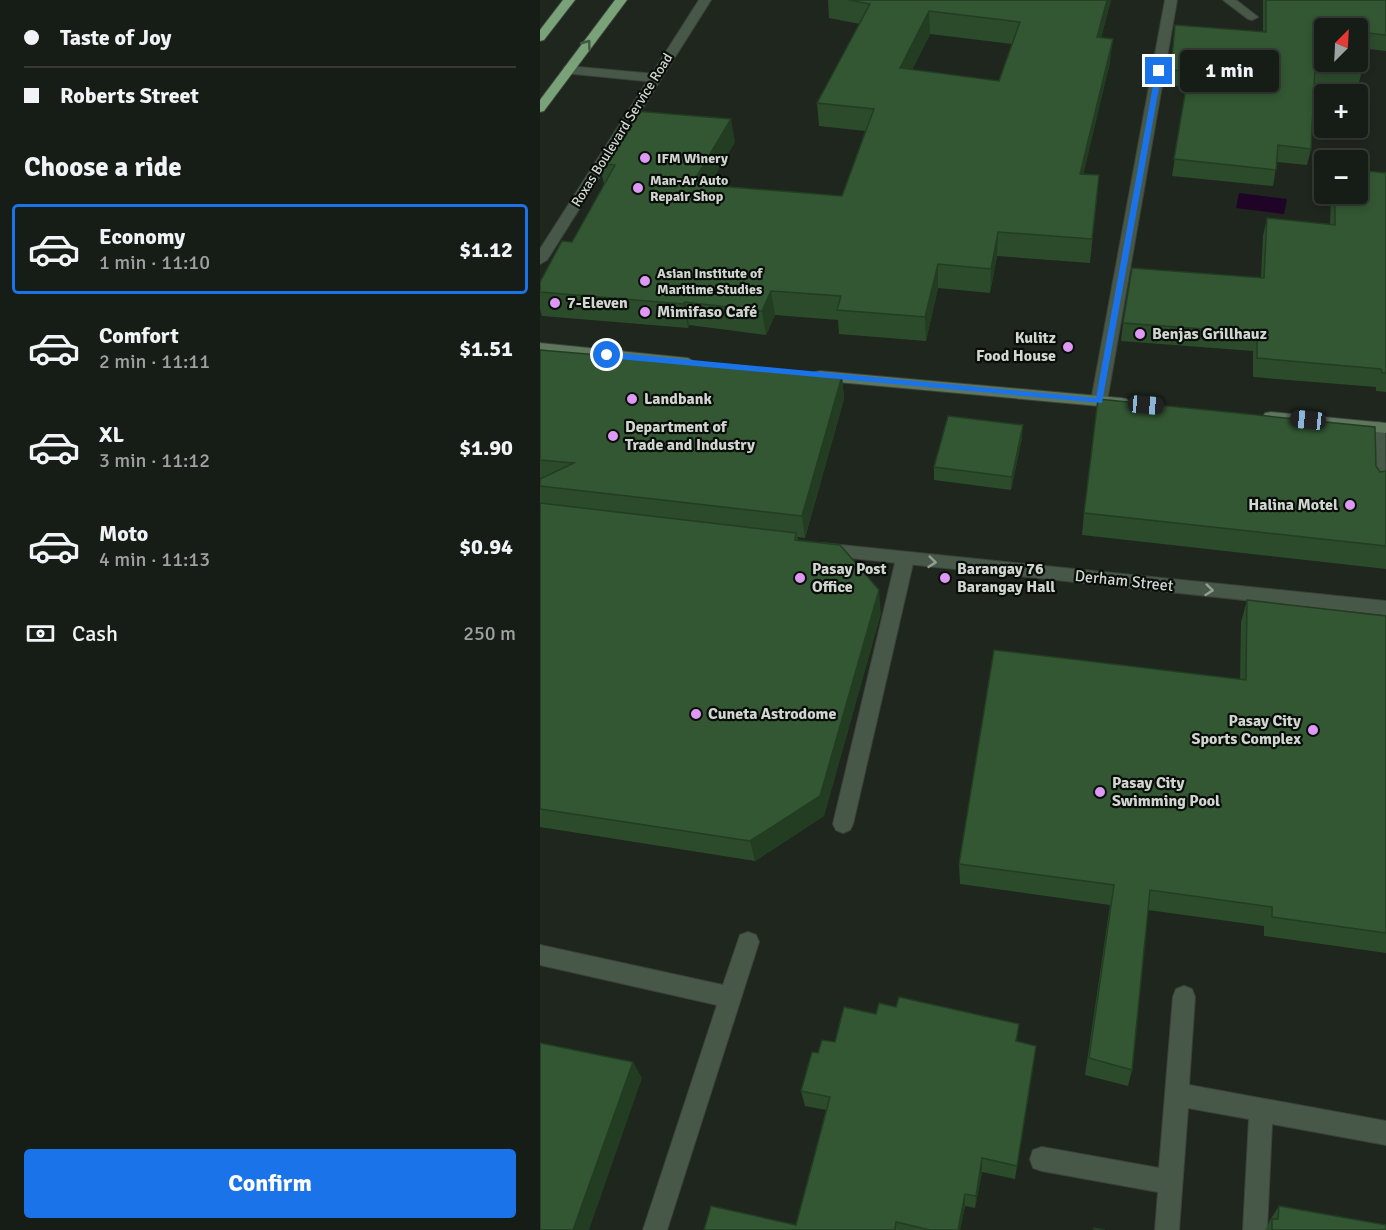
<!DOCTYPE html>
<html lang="en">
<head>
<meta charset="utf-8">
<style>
	:root { --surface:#161c16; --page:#232923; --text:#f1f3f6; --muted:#9ea1a1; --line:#353a35; --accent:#1a73e8 }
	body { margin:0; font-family:Signika,sans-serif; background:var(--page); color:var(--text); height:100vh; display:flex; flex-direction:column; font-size:22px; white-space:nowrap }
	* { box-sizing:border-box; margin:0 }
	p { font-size:20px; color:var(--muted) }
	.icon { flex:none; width:33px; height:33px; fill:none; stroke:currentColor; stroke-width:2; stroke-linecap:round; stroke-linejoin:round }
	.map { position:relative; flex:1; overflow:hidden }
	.sheet { display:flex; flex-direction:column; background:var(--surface); width:540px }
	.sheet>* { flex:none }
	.banner { display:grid; align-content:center; height:132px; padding:0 24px; background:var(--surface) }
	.needle { width:39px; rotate:24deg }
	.tools { position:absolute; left:774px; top:18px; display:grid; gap:12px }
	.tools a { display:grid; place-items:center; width:54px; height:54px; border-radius:6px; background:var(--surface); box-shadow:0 3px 9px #0003,0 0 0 2px var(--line); font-size:30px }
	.end { position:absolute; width:27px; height:27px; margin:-14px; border:8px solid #1a73e8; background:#fff; box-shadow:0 0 0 3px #fff }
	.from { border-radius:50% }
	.bubble { position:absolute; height:42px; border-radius:6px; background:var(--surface); box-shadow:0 3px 9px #0003,0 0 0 2px var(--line); font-size:20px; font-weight:700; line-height:42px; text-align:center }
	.car { position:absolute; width:18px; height:36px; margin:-18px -9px; border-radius:8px; box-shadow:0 0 4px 2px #0007; background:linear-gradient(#222 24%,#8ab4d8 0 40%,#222 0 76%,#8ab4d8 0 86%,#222 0) }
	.banner b { display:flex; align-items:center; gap:21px; height:57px; font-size:22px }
	.banner b+b { border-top:2px solid var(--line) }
	.banner i { width:15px; height:15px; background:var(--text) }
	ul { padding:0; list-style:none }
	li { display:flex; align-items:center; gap:18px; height:90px; margin:0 12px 9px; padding:0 12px; border:3px solid transparent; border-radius:6px }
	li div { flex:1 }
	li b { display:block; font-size:22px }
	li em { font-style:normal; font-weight:700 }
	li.active { border-color:var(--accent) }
	li>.icon { width:54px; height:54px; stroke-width:1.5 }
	h2 { padding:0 24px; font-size:27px; line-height:72px }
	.pay { display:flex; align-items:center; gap:15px; height:66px; padding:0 24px; font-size:22px }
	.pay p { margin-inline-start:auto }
	.button { display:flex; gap:12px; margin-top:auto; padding:12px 24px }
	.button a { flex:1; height:69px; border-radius:6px; background:var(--accent); color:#fff; font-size:24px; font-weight:700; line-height:69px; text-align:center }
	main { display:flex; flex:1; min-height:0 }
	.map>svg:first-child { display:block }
</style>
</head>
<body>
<main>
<section class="sheet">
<div class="banner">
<b><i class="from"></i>Taste of Joy</b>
<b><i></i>Roberts Street</b>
</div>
<h2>Choose a ride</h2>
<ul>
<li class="active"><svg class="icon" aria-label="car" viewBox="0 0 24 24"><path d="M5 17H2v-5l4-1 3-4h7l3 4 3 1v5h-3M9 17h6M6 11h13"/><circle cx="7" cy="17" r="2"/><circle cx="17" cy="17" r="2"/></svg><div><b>Economy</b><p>1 min · 11:10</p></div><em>$1.12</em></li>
<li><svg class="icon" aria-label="car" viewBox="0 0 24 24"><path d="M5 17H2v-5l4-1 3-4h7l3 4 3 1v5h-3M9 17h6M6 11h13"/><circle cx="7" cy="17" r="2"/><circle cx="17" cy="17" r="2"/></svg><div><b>Comfort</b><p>2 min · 11:11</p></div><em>$1.51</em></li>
<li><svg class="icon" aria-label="car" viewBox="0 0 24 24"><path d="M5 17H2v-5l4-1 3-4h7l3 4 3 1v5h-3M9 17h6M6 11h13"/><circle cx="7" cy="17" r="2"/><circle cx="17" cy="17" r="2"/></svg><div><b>XL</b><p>3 min · 11:12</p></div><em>$1.90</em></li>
<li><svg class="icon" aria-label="car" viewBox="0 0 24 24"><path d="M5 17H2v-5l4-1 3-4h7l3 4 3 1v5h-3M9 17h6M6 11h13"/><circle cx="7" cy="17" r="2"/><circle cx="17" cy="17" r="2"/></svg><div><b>Moto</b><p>4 min · 11:13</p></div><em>$0.94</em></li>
</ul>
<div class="pay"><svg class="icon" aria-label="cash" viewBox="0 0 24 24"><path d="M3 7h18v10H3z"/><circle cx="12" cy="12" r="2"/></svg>Cash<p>250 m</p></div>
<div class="button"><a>Confirm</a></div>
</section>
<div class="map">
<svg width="846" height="1230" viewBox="0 0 846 1230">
	<rect width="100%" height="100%" fill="#1e261e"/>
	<!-- water -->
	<path fill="#1f0427" d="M699,193L747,199L744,214L696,208Z"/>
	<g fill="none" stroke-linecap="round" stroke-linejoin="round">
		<!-- lane casing -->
		<g stroke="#3b423a" stroke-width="2">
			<path id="lane" d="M683,0H696L718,17L712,20L708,19Z
				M28,66L115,74L121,78L115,82L24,73V67Z
				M837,422L843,423L845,427C845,444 846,479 844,493H832L830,489L829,427L831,423Z
				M365,552L371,554L374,559L313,824L310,830L303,833L296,830L293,824L356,559L359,554Z
				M208,932L216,935L219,942L127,1230H103L177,1005L0,965V945L183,985L200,935Z
				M644,986L652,989L655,997L649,1085L846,1121V1145L732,1124L727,1230H703L709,1119L648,1108L639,1230H615L618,1192L502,1171L493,1168L490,1159L493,1150L502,1147L619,1168L633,997L636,989Z"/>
		</g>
		<!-- street casing -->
		<g stroke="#3b423a" stroke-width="2">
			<path id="street" d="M159,0H171L7,260L0,264V249Z
				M625,0H637L567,401L565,405H553L551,401Z
				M282,543L846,601V615L282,555L276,554L273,549L276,544Z"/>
		</g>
		<!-- secondary casing -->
		<g stroke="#3b423a" stroke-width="2">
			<path id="secondary" d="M0,343L148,358L156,363L148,368L0,353Z
				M280,371L581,398L587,399L589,403L587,407L581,408L275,380L272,376L275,372Z
				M731,412L846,423V433L725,421L723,417L725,413Z"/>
		</g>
		<!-- highway casing -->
		<g stroke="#3b423a" stroke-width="2">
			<path id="highway" d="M23,0H35L4,40L0,41V30Z
				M75,0H87L4,111L0,112V100Z"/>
		</g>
		<!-- lane -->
		<use href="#lane" fill="#485848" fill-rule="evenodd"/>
		<!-- street -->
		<use href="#street" fill="#485848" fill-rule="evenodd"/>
		<!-- secondary -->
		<use href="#secondary" fill="#5d765c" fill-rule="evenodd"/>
		<!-- highway -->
		<use href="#highway" fill="#7aa279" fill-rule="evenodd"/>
	</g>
	<!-- wall -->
	<path fill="#2b4b2b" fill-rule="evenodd" d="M288,0H571L561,38L570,62L543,174L559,175L550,263L457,256L450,293L398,288L386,341L299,334L298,320L235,315L226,335L149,325L148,328L2,316L0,309V282L32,242L64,184L59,163L195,142L169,185L302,196L325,131L279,126L277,103L320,24L289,18ZM390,34L472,44L459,81L372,70Z
		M723,0H846V51L820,48L822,71L818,86L774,83L771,149L767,165L737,162L733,186L632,176L646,87L629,85L635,25L723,32Z
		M846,173V392L836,391V387L713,377V351L581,341L583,323L721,277L723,236L727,218L790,224L791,194H818Z
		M0,350L302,376L304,399L265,538L257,537L258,540L341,613L284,816L215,861L0,827Z
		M482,438L471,490L394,480V467Z
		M836,466L840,472L846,471V569L542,535L544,513Z
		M707,600L846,616V953L724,936V926L608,910L592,1070L588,1086L545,1075L570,905L420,884L419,864L700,679L701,622Z
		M477,1041L496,1046L475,1179L442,1172L435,1208L425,1206L420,1230H164L256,1225L286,1110L265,1106L261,1091L278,1053L295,1042Z
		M739,1206L846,1230H725L729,1223L730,1220Z"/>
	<!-- shaded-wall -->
	<path fill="#233d23" d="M567,0H571L555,60L557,37Z
		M389,11L390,34L361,91L360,68Z
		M573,39L570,62L538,197L540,174Z
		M191,119L195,142L156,207L152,184Z
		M458,232L457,256L450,293L451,269Z
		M398,264V288L386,341L385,317Z
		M231,291L235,315L226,335L222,311Z
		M145,302L149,325L148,328L143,304Z
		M302,376L304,399L265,538L262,516Z
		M483,425L482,438L471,490L472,477Z
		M339,590L341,613L284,816L215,861L210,841Z
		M496,1046L494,1061L475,1179L477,1166Z
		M93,1062L102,1078L49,1230H33Z
		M442,1158V1172L435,1208L436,1196Z
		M425,1194V1206L420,1230H418Z"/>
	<!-- building -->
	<path fill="#325732" stroke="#233d23" stroke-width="1.5" fill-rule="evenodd" d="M309,0H567L557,37L573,39L540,174L559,175L552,239L458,232L451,269L398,264L385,317L297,310L301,296L231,291L222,311L145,302L143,304L0,292V282L22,241L32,242L75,165L59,163L95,111L191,119L152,184L302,196L334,109L277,103L330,4ZM389,11L480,22L459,81L360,68Z
		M726,0H846V35L818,32L822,71L775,67L771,149L738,145L736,170L634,159L649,71L631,70L635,25L726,32ZM784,28H818V62H784Z
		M818,170L846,173V373H842L841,369L717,358V333L583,323L592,268L724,278L727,218L795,225V194H818Z
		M0,350L302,376L262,516L0,486V479L34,463L0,460Z
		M558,399L835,427L836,466L840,472L846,471V546L544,513Z
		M408,416L483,425L472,477L394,467Z
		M0,503L256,533L255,540L300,545L339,590L280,796L210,841L0,809Z
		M707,600L846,616V933L732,917V907L610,890L592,1070L549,1058L574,885L419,864L454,650L706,680Z
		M359,997L479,1024L476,1041L496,1046L477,1166L442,1158L436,1196L425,1194L418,1230H390L356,1222L355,1230H164L171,1206L256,1225L290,1097L261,1091L272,1052L278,1053L282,1040L295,1042L304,1007L336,1014L339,1003L356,1007Z
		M0,1043L93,1062L33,1230H0Z
		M739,1206L846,1225V1230H732V1219H738Z
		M554,1228L565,1230H554Z"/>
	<!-- one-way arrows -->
	<defs><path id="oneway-chevron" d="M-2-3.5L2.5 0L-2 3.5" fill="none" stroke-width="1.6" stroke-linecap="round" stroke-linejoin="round" transform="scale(1.5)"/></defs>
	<use stroke="#425842" href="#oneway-chevron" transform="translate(47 44) rotate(-53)"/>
	<g stroke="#939d93">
		<use href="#oneway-chevron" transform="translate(392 562) rotate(6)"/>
		<use href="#oneway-chevron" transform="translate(669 590) rotate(6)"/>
	</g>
	<!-- route -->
	<path fill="#1a73e8" d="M616,69L622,71L562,403L67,358L63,355L67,352L556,398Z"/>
	<!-- markers -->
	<g fill="#dd99f3" stroke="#0a0e0a" stroke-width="2">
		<circle cx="105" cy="158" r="6"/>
		<circle cx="98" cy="188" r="6"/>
		<circle cx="105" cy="281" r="6"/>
		<circle cx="15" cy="303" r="6"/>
		<circle cx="105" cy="312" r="6"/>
		<circle cx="600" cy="334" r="6"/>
		<circle cx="528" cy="347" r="6"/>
		<circle cx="92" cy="399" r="6"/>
		<circle cx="73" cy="436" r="6"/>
		<circle cx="810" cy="505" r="6"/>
		<circle cx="260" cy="578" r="6"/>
		<circle cx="405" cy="578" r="6"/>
		<circle cx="156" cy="714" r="6"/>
		<circle cx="773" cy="730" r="6"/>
		<circle cx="560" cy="792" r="6"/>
	</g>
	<g text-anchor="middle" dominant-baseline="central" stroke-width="4.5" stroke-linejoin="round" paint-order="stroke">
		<!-- far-street labels -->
		<g font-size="14" fill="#d1d6d0" stroke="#0a0e0a">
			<text transform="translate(82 130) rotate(-58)">Roxas Boulevard Service Road</text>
		</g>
		<!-- far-poi labels -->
		<g font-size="14" font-weight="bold" fill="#d1d6d0" stroke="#0a0e0a" text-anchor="start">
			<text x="117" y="158">IFM Winery</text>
			<text x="110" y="180">Man-Ar Auto<tspan x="110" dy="16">Repair Shop</tspan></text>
			<text x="117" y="273">Asian Institute of<tspan x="117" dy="16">Maritime Studies</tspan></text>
		</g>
		<!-- poi labels -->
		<g font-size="16" font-weight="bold" fill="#d1d6d0" stroke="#0a0e0a" text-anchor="start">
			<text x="27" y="303">7-Eleven</text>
			<text x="117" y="312">Mimifaso Café</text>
			<text x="612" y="334">Benjas Grillhauz</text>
			<text x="516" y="338" text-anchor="end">Kulitz<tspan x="516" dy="18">Food House</tspan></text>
			<text x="104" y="399">Landbank</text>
			<text x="85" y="427">Department of<tspan x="85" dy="18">Trade and Industry</tspan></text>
			<text x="798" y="505" text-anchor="end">Halina Motel</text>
			<text x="272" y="569">Pasay Post<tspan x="272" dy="18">Office</tspan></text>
			<text x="417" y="569">Barangay 76<tspan x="417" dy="18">Barangay Hall</tspan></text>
			<text x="168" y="714">Cuneta Astrodome</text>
			<text x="761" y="721" text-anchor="end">Pasay City<tspan x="761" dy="18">Sports Complex</tspan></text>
			<text x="572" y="783">Pasay City<tspan x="572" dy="18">Swimming Pool</tspan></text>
		</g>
		<!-- street labels -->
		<g font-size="16" fill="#d1d6d0" stroke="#0a0e0a">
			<text transform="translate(584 581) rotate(6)">Derham Street</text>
		</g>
	</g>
</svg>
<div class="tools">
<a><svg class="needle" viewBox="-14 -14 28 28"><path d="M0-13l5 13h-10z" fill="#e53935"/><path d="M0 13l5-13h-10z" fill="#9ea1a1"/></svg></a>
<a>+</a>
<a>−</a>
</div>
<i class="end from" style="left:67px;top:355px"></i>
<i class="end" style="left:619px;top:71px"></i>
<div class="bubble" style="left:640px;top:50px;width:99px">1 min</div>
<i class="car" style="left:606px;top:405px;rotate:95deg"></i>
<i class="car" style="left:768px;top:420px;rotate:276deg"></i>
</div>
</main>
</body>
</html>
